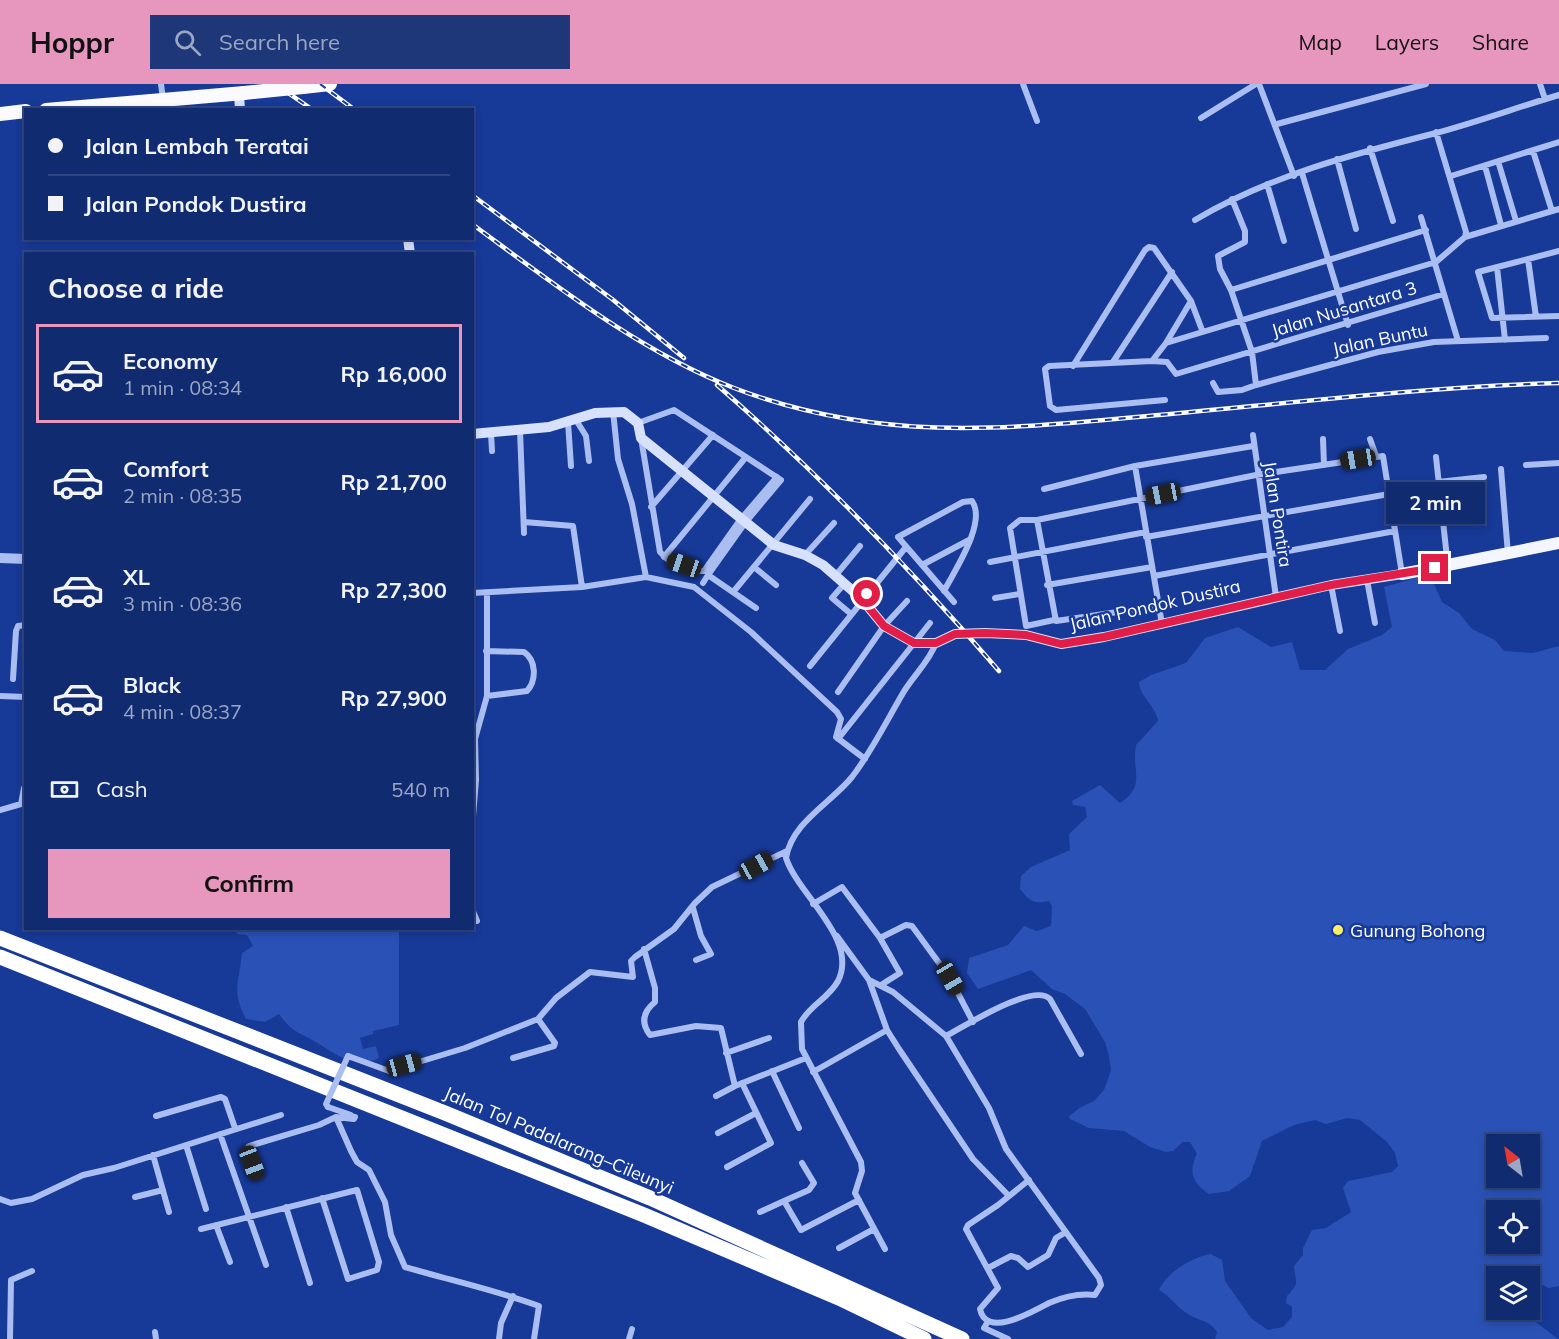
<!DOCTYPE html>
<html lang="en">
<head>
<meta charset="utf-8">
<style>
	:root { --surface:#112b71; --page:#1e3779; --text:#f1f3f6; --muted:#9ca7c3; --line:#304784; --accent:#e797bd }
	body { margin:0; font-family:Mulish,sans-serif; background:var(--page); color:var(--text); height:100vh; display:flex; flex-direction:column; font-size:22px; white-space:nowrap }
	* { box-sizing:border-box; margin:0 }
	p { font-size:20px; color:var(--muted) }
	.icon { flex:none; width:33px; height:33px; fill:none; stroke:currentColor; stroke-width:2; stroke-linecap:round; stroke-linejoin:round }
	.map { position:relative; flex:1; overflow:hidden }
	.details { position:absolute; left:24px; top:168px; width:450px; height:678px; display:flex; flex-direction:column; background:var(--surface); border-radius:0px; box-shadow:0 3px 9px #0003,0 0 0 2px var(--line) }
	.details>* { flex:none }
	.guide { position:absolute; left:24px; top:24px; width:450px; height:132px; border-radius:0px; box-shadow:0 3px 9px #0003,0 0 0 2px var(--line); display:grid; align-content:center; height:132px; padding:0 24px; background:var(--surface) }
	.needle { width:39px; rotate:329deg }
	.controls { position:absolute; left:1486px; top:1050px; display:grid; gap:12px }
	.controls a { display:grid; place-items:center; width:54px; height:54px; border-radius:0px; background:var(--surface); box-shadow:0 3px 9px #0003,0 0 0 2px var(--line); font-size:30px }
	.end { position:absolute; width:27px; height:27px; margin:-14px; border:8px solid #e11d48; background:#fff; box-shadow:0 0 0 3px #fff }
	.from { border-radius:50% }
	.bubble { position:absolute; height:42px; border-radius:0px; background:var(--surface); box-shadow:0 3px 9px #0003,0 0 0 2px var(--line); font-size:20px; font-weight:700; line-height:42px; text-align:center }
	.car { position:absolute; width:18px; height:36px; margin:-18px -9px; border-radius:8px; box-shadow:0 0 4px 2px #0007; background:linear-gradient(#222 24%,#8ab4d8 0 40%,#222 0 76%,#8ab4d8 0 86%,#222 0) }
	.guide b { display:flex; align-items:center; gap:21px; height:57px; font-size:22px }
	.guide b+b { border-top:2px solid var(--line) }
	.guide i { width:15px; height:15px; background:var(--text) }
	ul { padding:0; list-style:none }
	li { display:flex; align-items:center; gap:18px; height:99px; margin:0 12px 9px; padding:0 12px; border:3px solid transparent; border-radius:0px }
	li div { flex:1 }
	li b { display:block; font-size:22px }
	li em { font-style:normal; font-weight:700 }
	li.active { border-color:var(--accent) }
	li>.icon { width:54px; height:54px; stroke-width:1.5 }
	h2 { padding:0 24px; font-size:27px; line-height:72px }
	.pay { display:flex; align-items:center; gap:15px; height:66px; padding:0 24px; font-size:22px }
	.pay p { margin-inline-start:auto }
	.cta { display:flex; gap:12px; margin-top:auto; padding:12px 24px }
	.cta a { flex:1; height:69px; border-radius:0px; background:var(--accent); color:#111; font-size:24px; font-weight:700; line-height:69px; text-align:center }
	header { display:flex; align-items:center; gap:36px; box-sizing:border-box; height:84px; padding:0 30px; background:var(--accent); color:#111 }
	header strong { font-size:28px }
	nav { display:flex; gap:33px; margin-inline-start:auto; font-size:21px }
	.search { width:420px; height:54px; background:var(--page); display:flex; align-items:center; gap:15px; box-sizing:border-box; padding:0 21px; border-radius:0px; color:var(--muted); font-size:22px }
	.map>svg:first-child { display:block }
</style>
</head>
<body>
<header>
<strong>Hoppr</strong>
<div class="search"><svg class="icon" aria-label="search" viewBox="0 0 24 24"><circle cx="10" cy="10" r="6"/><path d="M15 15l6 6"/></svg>Search here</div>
<nav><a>Map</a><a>Layers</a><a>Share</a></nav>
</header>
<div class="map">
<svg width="1559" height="1255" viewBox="0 0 1559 1255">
	<rect width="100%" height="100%" fill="#173997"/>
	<!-- green -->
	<path fill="#2a51b5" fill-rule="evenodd" d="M1423,492L1431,493L1442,518L1459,529L1472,545L1495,556L1504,567L1533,569L1559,562V1202L1549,1204L1530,1195V1192L1518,1190L1516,1192H1497V1226H1520L1558,1255H1215L1217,1248C1209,1235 1196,1237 1185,1228C1175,1221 1170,1212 1159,1206C1167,1188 1192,1173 1211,1170L1222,1176L1225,1197L1251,1234L1268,1246L1283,1243L1292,1233V1223L1286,1219L1287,1212C1301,1197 1295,1199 1294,1182L1303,1171V1164L1312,1146L1326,1144L1351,1128L1343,1104L1348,1097L1392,1088L1398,1082L1395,1069L1387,1058L1360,1036L1347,1034L1326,1040L1315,1036L1294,1041L1262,1057L1250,1092L1229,1107L1209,1110C1192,1099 1188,1087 1197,1070L1190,1058H1183L1173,1067L1166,1068L1150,1063L1124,1047L1089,1044L1070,1035L1069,1032L1081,1023L1094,1017L1104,1006L1111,986L1109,972L1105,958L1085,925L1065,910L1052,905L1031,886L978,905L967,889L969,874L1008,861L1024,842L1037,847L1051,842L1052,822L1049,817C1034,820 1030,818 1020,805L1021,792L1031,783L1070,766L1069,750L1087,733L1085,723L1073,721L1072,717L1100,701L1120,719C1147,701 1131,687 1136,661L1158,637C1156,622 1139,612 1139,598L1151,591L1186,579L1205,554L1238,543L1271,563L1292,558L1300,586H1325L1348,565L1382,551L1392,543L1384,503ZM1530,1060V1094H1497V1060ZM1497,1126H1530V1160H1497Z
		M235,845H399V941L373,947V950L360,954L363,965L376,962L379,974C356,985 338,972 319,960C299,947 294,951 279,930L265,938L246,935C231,906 239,900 242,869L253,862L247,851L237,850Z"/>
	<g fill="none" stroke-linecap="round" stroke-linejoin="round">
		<!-- minor -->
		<path stroke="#aabef1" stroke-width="6" d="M161,0L163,15
			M1023,0L1037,37
			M1259,0L1294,92
			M1540,0L1545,15
			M1201,34L1256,0
			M1277,40L1426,0
			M1370,64L1393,137
			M1533,67L1552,127
			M1337,75L1356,145
			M1498,77L1516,137
			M1485,82L1501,141
			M1302,89L1348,241
			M1451,92L1559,58
			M1267,100L1284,157
			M1232,115L1245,147V158L1218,172L1220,185L1231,206L1252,268L1256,301L1378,268L1434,258L1546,254
			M1421,133L1458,257
			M1195,136C1269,92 1353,70 1436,49C1477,38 1518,23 1559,11
			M1465,153L1559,125
			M1559,167L1478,188L1492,234L1559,232
			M1528,175L1536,233
			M1497,183L1505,256
			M1231,206L1426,146
			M1166,259L1436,178L1465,153L1466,148L1436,48
			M1152,277L1166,259L1191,217
			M1113,278L1172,188
			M1073,282L1145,166L1149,163L1154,164L1191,217L1202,246
			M1213,299L1218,308L1242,306L1256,301
			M1165,316L1056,326L1050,322L1045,285L1049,282L1152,277L1167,278L1176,290L1444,210
			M613,327L618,375L632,420L646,493
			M576,336L586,352L589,377
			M568,338L571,382
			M638,339L674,326L781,396L745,439L708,491L756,524
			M520,347L524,449
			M491,349L492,367
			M1253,351L1276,513
			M641,354L660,468L667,475L700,487H704L740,436L777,393
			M1323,355L1324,381
			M1370,355L1376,372
			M1436,373L1447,474L1451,480
			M1526,381L1559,379
			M1135,382L1162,540
			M1501,385L1508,470
			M1438,398L1484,393
			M1044,405L1135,382L1253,362
			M651,423L713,351
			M1037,436H1020L1010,444L1026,542L1054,536
			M524,438L573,442L582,503
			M1146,453L1389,410
			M805,471L834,439
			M664,473L746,373
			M990,478L1146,448
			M922,481L969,456
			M754,483L776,501
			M836,491L860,462
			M1154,492L1395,447
			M1367,496L1375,539
			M703,499L708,491
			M845,499L832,514L851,530
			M1047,501L1152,483
			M1331,501L1340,547
			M734,507L810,415
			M944,507C955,486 987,438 972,417L963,418L898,453L954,518
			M472,509L582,503L646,493L694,503L751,548L837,628L841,635L836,653L865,675
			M995,514L1019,510
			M1159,522L1056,537L1037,436L1256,391L1383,372L1402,490
			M486,567L524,568C536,576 537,596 527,607L487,612
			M810,582L906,463
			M13,595L16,547L18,542L26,541
			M838,608L884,542L907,517
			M0,612L26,613
			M838,655L930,539
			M0,726L21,720L24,704
			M472,744L476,696L475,655L487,612V509
			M813,820L842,803L880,854L906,841L912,842L950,894L973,938
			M693,824L701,852L711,870L696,876
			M472,825L477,837
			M837,852L869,896L887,946L899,965L973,1075L1009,1112
			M880,854L900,889L881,901
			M644,865L655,904V918C644,927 640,938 650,951L696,942L721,944L735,1002L806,974
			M869,896L893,908L946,952L989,1024L1006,1065L1099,1194L1101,1201L1095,1211C1079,1209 1063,1213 1049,1219C1032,1228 986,1255 980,1225L998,1204L966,1145L968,1141L998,1121L1029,1096
			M946,952C965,942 1034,898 1050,915L1081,970
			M726,969L769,954
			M348,972L389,987L465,964L538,935L556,914L590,888L633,893L631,877L635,873L674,845L695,819L712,803L787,767
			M513,974L554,962L555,959L538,935
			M772,987L799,1044
			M813,988L887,946
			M716,1012L735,1002
			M328,1023L351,1031
			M156,1032L221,1013L225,1015L235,1044
			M355,1033L354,1035L336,1033L351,1067L357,1078L369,1086L385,1118L391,1151L405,1183C449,1196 495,1206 539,1222L534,1255
			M718,1049L756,1029
			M220,1050L266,1181
			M186,1061L206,1125
			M153,1071L169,1128
			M802,1079L814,1099L809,1106L784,1117L801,1146L859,1116
			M727,1083L771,1059L742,999
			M257,1093L247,1065L249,1062L319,1041L336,1033
			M135,1113L163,1106
			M0,1115L11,1119L32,1115L83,1091L114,1084L281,1031
			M286,1123L310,1199
			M760,1128L784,1117
			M216,1141L230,1178
			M201,1145L357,1106L379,1178L377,1186L348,1195L322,1114
			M839,1164L874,1145
			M885,1165L855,1109L862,1087L861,1078L802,965L801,938C810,921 829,914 838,897C859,855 798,811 786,774C792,738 831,719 852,693C872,667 886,638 903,609C913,592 929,578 936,559
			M988,1184L1011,1172L1018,1174L1028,1183L1048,1171L1056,1154L1066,1148
			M987,1239L984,1244L1008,1255
			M155,1248L156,1255
			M10,1255L11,1196L32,1187
			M499,1255L501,1239L513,1212
			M629,1255L632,1245"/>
		<!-- tertiary -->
		<path stroke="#aabef1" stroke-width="10" d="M0,474L26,475"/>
		<!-- secondary -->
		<path stroke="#d8e1fc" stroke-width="10" d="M239,10L240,26
			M408,154L410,170
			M472,350L549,343L595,329L624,328L638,339L641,354L774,461L805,471L823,481L862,515L884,542L914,559H936L955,550L985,549L1026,551L1061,560L1104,553L1331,501L1402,490"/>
		<!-- primary -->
		<path stroke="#f4f6ff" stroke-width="12" d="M1402,490L1559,459"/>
		<!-- trunk -->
		<path stroke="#fafaff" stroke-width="14" d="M303,3L330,0
			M46,26L244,9
			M0,30L26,27"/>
		<!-- motorway -->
		<path stroke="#fff" stroke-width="15" d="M0,854L445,1029L650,1114L962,1255
			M0,873L644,1131L839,1214L924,1255"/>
		<!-- rail casing -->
		<g stroke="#fff" stroke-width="4.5">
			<path id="rail" d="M275,0L313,26
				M320,0L355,26
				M472,111L612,215L684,274
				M472,140C554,200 639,267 734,304C881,360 1008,345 1159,331C1292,319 1425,303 1559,299
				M717,301C818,389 911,485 999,587"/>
		</g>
		<!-- rail -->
		<use href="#rail" stroke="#173997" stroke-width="2" stroke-dasharray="7" stroke-linecap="butt"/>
		<!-- minor-bridge -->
		<path stroke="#aabef1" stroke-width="6" d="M328,1023L326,1020L348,972"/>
		<!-- trunk-bridge -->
		<path stroke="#fafaff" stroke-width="14" d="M244,9L303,3"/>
	</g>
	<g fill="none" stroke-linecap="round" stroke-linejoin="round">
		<!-- route -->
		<path stroke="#e11d48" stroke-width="8" d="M867,510L862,515L884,542L914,559H936L955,550L985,549L1026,551L1061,560L1104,553L1331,501L1435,484"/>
	</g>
	<!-- markers -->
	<circle fill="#ffed6a" stroke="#173997" stroke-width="2" cx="1338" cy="846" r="6"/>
	<g text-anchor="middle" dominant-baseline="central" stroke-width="5" stroke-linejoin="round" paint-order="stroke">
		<!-- street labels -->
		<g font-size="18" fill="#fff" stroke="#173997">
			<text transform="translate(1344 225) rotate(-17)">Jalan Nusantara 3</text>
			<text transform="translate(1380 255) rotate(-12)">Jalan Buntu</text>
			<text transform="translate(1278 430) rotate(81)">Jalan Pontira</text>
			<text transform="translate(1155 521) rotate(-13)">Jalan Pondok Dustira</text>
			<text transform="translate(559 1056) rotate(23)">Jalan Tol Padalarang–Cileunyi</text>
		</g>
		<!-- poi labels -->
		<g font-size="18" fill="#fff" stroke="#173997" text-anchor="start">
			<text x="1350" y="846">Gunung Bohong</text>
		</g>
	</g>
</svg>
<div class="controls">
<a><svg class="needle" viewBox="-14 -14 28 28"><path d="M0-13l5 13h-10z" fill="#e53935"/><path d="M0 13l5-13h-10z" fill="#9ca7c3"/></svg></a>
<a><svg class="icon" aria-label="locate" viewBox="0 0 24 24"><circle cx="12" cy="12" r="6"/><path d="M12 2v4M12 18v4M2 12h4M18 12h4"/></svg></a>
<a><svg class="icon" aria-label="layers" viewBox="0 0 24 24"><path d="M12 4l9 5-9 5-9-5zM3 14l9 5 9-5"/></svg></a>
</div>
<i class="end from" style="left:867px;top:510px"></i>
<i class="end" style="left:1435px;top:484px"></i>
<div class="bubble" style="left:1386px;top:398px;width:99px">2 min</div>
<i class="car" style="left:1358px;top:375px;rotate:261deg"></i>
<i class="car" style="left:1163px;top:410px;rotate:259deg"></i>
<i class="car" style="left:684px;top:481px;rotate:289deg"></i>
<i class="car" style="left:756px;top:782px;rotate:61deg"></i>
<i class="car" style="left:950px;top:894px;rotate:150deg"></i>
<i class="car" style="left:404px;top:981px;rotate:75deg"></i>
<i class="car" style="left:252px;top:1079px;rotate:159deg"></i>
<div class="guide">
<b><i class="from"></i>Jalan Lembah Teratai</b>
<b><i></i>Jalan Pondok Dustira</b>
</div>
<section class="details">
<h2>Choose a ride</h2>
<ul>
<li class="active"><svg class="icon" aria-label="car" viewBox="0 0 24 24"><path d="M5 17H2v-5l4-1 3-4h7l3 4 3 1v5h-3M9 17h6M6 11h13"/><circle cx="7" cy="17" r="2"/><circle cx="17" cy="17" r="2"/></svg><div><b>Economy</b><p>1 min · 08:34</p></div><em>Rp 16,000</em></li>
<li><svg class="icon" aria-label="car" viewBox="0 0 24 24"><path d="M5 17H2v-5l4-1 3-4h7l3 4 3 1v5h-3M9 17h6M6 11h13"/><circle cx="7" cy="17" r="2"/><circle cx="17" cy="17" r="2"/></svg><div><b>Comfort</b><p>2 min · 08:35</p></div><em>Rp 21,700</em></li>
<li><svg class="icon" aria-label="car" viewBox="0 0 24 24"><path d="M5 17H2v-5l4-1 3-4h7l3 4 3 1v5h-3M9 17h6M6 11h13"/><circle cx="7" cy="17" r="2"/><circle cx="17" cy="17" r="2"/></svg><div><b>XL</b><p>3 min · 08:36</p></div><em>Rp 27,300</em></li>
<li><svg class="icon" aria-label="car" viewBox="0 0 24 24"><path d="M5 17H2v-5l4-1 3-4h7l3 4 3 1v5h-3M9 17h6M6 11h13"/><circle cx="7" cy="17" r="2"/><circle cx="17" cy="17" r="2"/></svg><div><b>Black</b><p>4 min · 08:37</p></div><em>Rp 27,900</em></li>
</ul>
<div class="pay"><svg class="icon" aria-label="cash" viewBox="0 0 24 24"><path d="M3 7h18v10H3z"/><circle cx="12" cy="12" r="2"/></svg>Cash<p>540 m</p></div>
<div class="cta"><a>Confirm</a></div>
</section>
</div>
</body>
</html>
